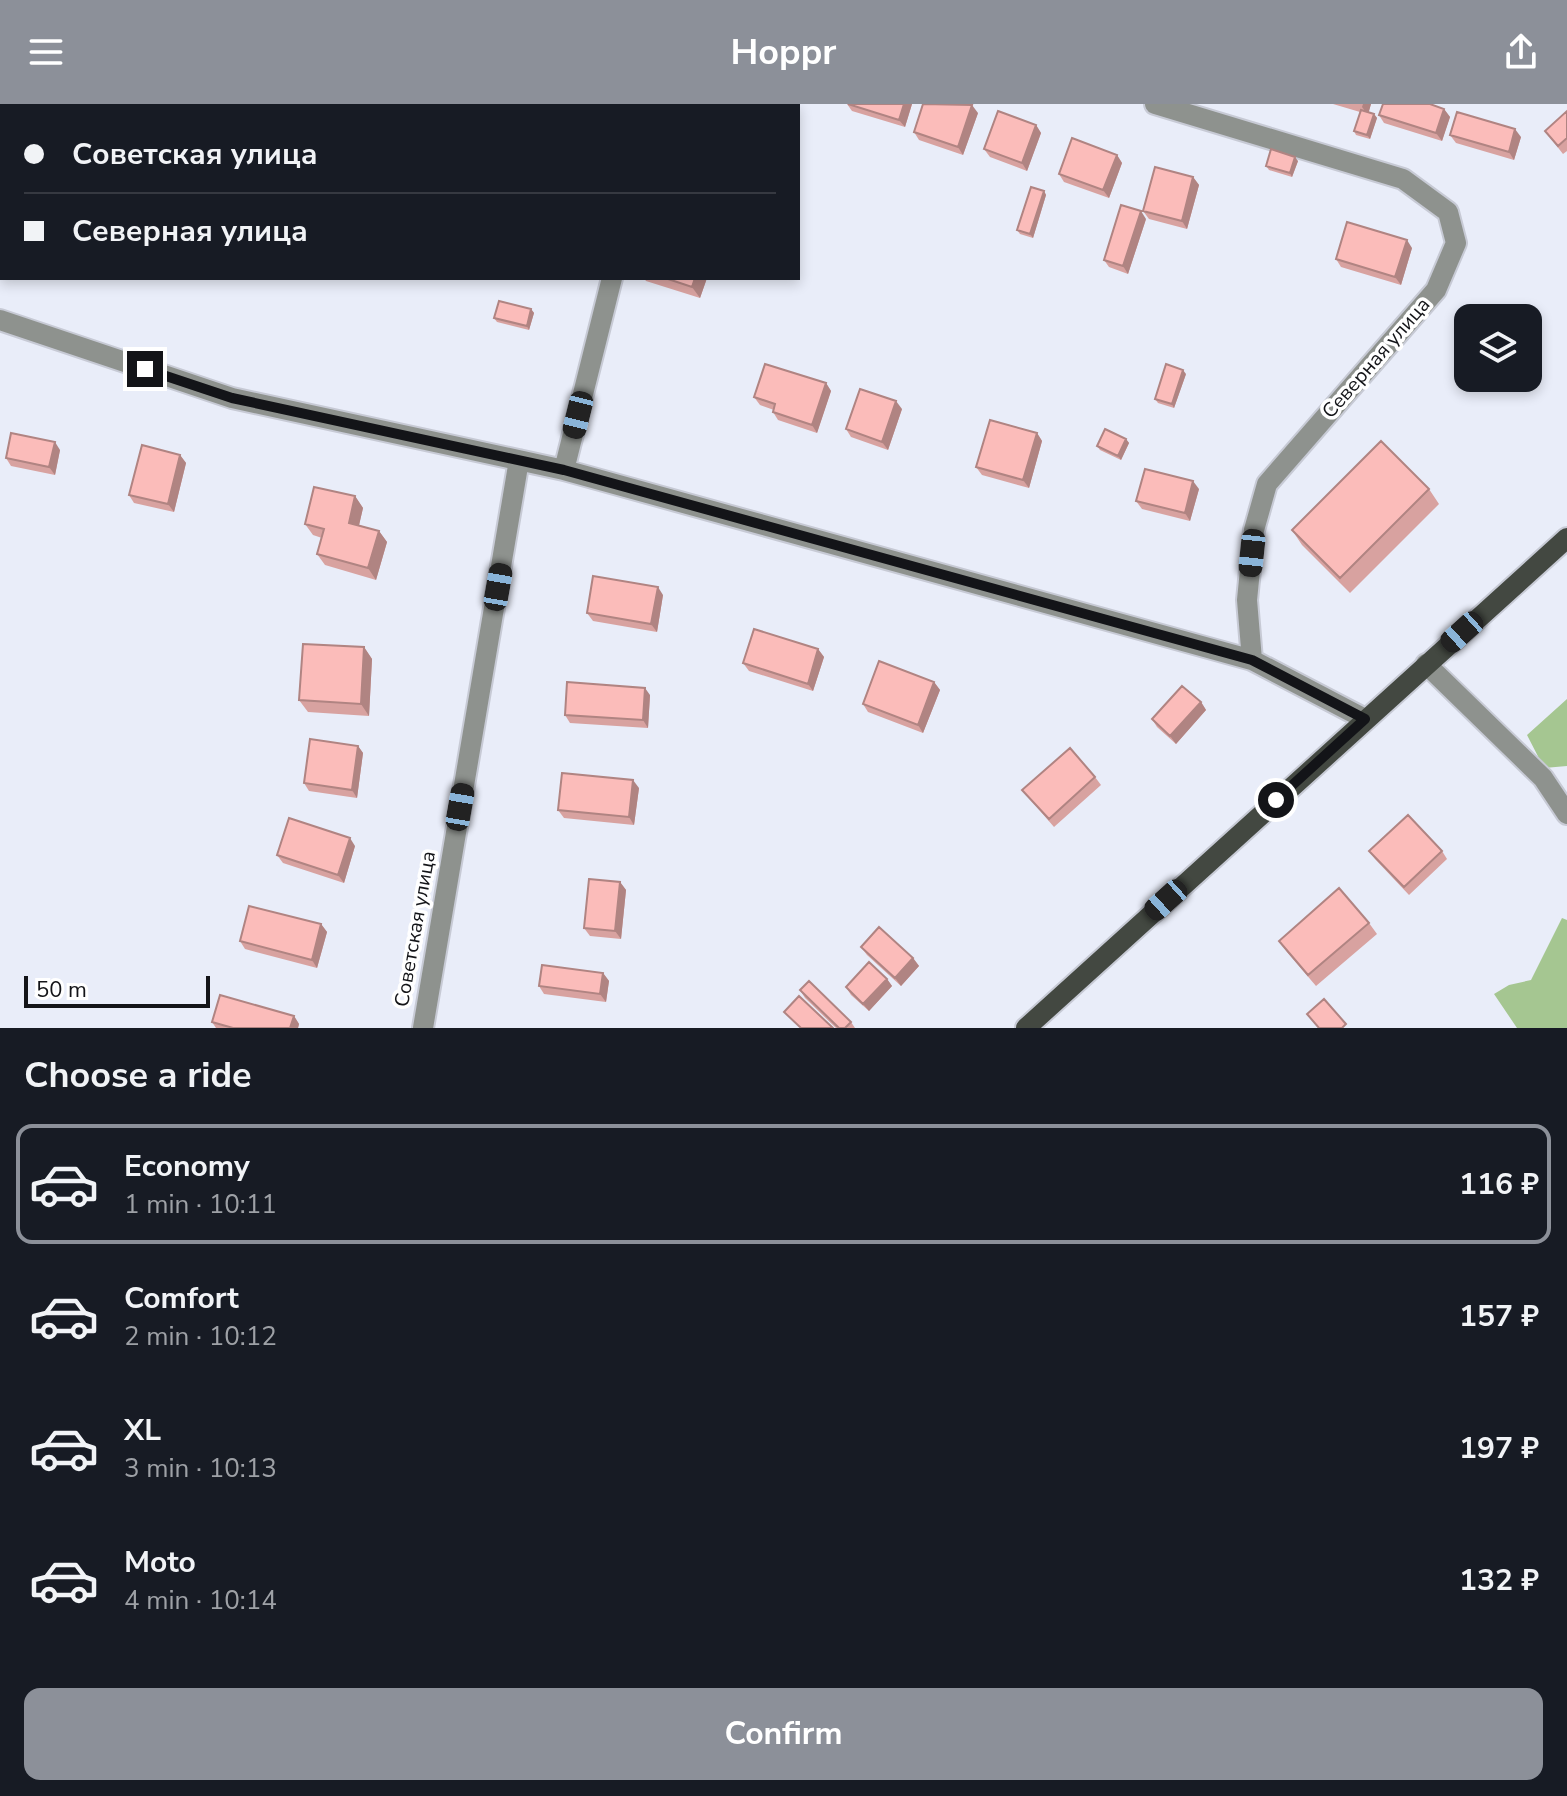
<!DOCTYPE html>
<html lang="en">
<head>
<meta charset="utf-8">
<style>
	:root { --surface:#171b24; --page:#242831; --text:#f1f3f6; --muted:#9ea1a6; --line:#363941; --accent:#8c9099 }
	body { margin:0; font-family:"Nunito Sans",sans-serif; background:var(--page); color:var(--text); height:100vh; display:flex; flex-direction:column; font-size:30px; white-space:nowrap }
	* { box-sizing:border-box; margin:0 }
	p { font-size:26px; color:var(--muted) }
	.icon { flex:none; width:44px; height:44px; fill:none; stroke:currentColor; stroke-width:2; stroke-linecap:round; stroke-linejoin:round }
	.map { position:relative; height:924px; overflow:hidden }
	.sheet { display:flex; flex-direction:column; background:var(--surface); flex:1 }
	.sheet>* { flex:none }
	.hud { position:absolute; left:0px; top:0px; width:800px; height:176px; box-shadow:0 4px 12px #0003; display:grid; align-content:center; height:176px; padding:0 24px; background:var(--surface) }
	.fabs { position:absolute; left:1454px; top:200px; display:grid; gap:16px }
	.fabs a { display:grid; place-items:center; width:88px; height:88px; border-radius:16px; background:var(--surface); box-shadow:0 4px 12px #0003; font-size:40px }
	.scale { position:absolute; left:24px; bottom:20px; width:186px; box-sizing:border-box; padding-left:8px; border:4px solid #131418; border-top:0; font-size:22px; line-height:28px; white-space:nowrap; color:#131418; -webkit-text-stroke:6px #fff; paint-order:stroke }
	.end { position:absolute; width:36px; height:36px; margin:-18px; border:10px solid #131418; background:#fff; box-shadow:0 0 0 4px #fff }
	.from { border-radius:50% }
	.car { position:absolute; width:24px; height:48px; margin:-24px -12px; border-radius:10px; box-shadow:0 0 6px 2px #0007; background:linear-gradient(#222 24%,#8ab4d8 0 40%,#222 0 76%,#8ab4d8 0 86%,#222 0) }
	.hud b { display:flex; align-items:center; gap:28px; height:76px; font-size:30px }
	.hud b+b { border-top:2px solid var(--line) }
	.hud i { width:20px; height:20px; background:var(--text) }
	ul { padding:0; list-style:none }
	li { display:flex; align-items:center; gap:24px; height:120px; margin:0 16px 12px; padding:0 8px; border:4px solid transparent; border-radius:16px }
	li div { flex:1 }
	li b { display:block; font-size:30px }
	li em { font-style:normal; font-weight:700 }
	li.current { border-color:var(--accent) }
	li>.icon { width:72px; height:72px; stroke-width:1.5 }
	h2 { padding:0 24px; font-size:36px; line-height:96px }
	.cta { display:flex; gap:16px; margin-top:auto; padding:16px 24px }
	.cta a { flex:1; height:92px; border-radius:16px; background:var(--accent); color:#fff; font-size:32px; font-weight:700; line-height:92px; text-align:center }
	header { display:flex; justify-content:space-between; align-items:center; height:104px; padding:0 24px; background:var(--accent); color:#fff; font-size:36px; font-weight:700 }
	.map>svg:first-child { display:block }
</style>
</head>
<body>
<header><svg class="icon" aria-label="menu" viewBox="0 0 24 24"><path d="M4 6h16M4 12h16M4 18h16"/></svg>Hoppr<svg class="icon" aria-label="share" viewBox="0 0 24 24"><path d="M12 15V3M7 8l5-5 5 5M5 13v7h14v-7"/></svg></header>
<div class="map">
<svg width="1567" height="924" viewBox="0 0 1567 924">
	<rect width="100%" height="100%" fill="#e9edf9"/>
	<!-- green -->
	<path fill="#a5c691" d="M1567,595V662L1544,664L1527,631Z
		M1562,814L1567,816V924H1517L1494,890L1509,881L1531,876Z"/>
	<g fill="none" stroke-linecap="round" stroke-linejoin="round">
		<!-- minor casing -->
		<g stroke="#c7cad5" stroke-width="24">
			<path id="minor" d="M1155,0L1403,75L1448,108L1456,139L1436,186L1267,380L1254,426L1247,496L1252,556
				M655,2L656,0
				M0,216L232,294L564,366L1252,556L1365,615
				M564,366L612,174
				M1426,560L1543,674L1567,710
				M423,924L519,356"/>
		</g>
		<!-- major casing -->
		<g stroke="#c7cad5" stroke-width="24">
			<path id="major" d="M1026,924L1567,434"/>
		</g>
		<!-- minor -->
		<use href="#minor" stroke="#8e928e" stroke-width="20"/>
		<!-- major -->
		<use href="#major" stroke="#434841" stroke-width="20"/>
	</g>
	<!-- wall -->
	<path fill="#d8a2a0" d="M847,0H912L905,23L852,7Z
		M1333,0H1371L1368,9L1374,10L1377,14L1370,35L1356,31L1354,27L1360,8Z
		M1444,5L1450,13L1442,37L1384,19L1379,11Z
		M1567,7V47L1563,50L1545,27Z
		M978,9L963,51L919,36L914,28Z
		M1036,21L1041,29L1027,67L990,53L984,45Z
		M1450,31L1521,33L1514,56L1456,39Z
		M1117,51L1122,59L1109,94L1064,78L1059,70Z
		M1298,57L1292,73L1269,66L1266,62Z
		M1193,73L1199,81L1187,125L1149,115L1143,107Z
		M1044,87L1046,91L1033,134L1020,130L1017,126Z
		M1146,115L1128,170L1109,163L1104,156Z
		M1412,144L1401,181L1341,163L1336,155Z
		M644,174H707L700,194L646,177Z
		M531,205L534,209L529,226L497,218L494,214Z
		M1186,270L1174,304L1158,299L1155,295Z
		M826,279L831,287L817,329L778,316L773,308L774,306L760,301L754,293Z
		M902,305L888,346L851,333L846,325Z
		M1037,329L1042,337L1029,384L982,371L976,363Z
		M1126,335L1129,339L1121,356L1100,346L1097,342Z
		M60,346L55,371L11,362L6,354Z
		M180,351L186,359L174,408L134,399L129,391Z
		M1199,385L1190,417L1142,405L1136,397Z
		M1429,385L1439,400L1350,489L1302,441L1292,426Z
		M355,392L363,404L359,421L379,427L387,438L376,476L325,461L317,450L322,434L313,431L305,420Z
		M663,491L657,528L593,517L587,509Z
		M364,543L372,555L369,612L308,608L299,596Z
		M818,545L824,553L813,587L749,567L743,559Z
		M934,578L940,586L923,629L868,608L863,600Z
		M650,591L648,624L570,619L565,611Z
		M1201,598L1206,606L1176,640L1157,623L1152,615Z
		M358,642L363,649L357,694L309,687L304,679Z
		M1095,673L1101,681L1054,723L1022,686Z
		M639,684L634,721L564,714L558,706Z
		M355,742L344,779L283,759L277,751Z
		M1369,747H1442L1447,755L1409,791L1375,755Z
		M620,778L626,786L621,835L590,832L584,824Z
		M1369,819L1377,830L1316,882L1287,848L1279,837Z
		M321,820L327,828L317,864L245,845L240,837Z
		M861,843L913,854L919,862L901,882L867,851Z
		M603,869L609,877L606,898L544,890L539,882Z
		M887,875L892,882L869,907L851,891L846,883Z
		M800,886L851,918L855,924H836L805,894Z
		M294,912L299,920L298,924H216L212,918Z"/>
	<!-- shaded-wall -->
	<path fill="#b08482" d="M904,0H912L905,23L899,16Z
		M1363,0H1371L1368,11L1362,3Z
		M972,1L978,9L963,51L958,43Z
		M1444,5L1450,13L1442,37L1436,29Z
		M1374,10L1377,14L1370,35L1367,31Z
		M1036,21L1041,29L1027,67L1022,59Z
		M1515,25L1521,33L1514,56L1509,48Z
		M1117,51L1122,59L1109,94L1103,86Z
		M1295,53L1298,57L1292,73L1290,69Z
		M1193,73L1199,81L1187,125L1182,117Z
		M1044,87L1046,91L1033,134L1030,130Z
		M1141,107L1146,115L1128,170L1123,162Z
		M1407,136L1412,144L1401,181L1395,173Z
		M695,174H707L700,194L692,183Z
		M531,205L534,209L529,226L527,222Z
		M1183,266L1186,270L1174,304L1172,300Z
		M826,279L831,287L817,329L812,321Z
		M896,297L902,305L888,346L882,338Z
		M1037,329L1042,337L1029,384L1023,376Z
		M1126,335L1129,339L1121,356L1118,352Z
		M55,338L60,346L55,371L49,363Z
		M180,351L186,359L174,408L168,400Z
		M1193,377L1199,385L1190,417L1185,409Z
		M355,392L363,404L357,430L349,419Z
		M379,427L387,438L376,476L368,464Z
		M658,483L663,491L657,528L651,520Z
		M364,543L372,555L369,612L361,600Z
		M818,545L824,553L813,587L808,580Z
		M934,578L940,586L923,629L918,621Z
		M645,584L650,591L648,624L643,616Z
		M1201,598L1206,606L1176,640L1170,632Z
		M358,642L363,649L357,694L352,686Z
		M633,676L639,684L634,721L629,713Z
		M350,734L355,742L344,779L338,771Z
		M620,778L626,786L621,835L615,827Z
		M321,820L327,828L317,864L312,856Z
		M913,854L919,862L901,882L895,874Z
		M603,869L609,877L606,898L600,890Z
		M887,875L892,882L869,907L863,900Z
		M294,912L299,920L298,924H290Z"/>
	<!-- building -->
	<path fill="#fbbcba" stroke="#b08482" stroke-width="2" d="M535,0H580L586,1L534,2Z
		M848,0H904L899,16Z
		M923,0L972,1L958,43L914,28Z
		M1383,0H1430L1444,5L1436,29L1379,11Z
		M1361,6L1374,10L1367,31L1354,27Z
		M998,7L1036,21L1022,59L984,45Z
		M1567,7V34L1558,42L1545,27Z
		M1457,8L1515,25L1509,48L1450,31Z
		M2,14V87L0,86V18Z
		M1072,34L1117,51L1103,86L1059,70Z
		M1271,45L1295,53L1290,69L1266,62Z
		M1155,63L1193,73L1182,117L1143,107Z
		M1031,83L1044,87L1030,130L1017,126Z
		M1121,101L1141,107L1123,162L1104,156Z
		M1347,118L1407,136L1395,173L1336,155Z
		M665,174H695L692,183Z
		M499,197L531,205L527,222L494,214Z
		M765,260L826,279L812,321L773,308L775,300L754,293Z
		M1166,260L1183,266L1172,300L1155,295Z
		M860,285L896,297L882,338L846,325Z
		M990,316L1037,329L1023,376L976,363Z
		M1105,325L1126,335L1118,352L1097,342Z
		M11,329L55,338L49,363L6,354Z
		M1381,337L1429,385L1340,474L1292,426Z
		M142,341L180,351L168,400L129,391Z
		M1145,365L1193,377L1185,409L1136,397Z
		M314,383L355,392L349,419L379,427L368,464L317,450L324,425L305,420Z
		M593,472L658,483L651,520L587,509Z
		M754,525L818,545L808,580L743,559Z
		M303,540L364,543L361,600L299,596Z
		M879,557L934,578L918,621L863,600Z
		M567,578L645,584L643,616L565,611Z
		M1182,582L1201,598L1170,632L1152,615Z
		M310,635L358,642L352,686L304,679Z
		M1070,644L1095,673L1049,715L1022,686Z
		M562,669L633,676L629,713L558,706Z
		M1408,711L1442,747L1404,783L1369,747Z
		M289,714L350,734L338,771L277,751Z
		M589,775L620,778L615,827L584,824Z
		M1339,784L1369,819L1308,871L1279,837Z
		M249,802L321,820L312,856L240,837Z
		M879,823L913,854L895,874L861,843Z
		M869,858L887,875L863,900L846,883Z
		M542,861L603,869L600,890L539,882Z
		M809,877L851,918L845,924H839L800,886Z
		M220,891L294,912L290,924H233L212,918Z
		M799,892L833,924H801L784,908Z
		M1324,895L1346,920L1342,924H1319L1307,910Z"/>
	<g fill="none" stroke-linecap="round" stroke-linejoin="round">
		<!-- route -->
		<path stroke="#131418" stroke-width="10" d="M145,265L232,294L564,366L1252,556L1365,615L1276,696"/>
	</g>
	<g text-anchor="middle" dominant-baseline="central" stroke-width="7" stroke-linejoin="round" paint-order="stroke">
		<!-- street labels -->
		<g font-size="20" fill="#131418" stroke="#fff">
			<text transform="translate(1376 254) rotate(-49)">Северная улица</text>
			<text transform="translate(415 825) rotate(-80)">Советская улица</text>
		</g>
	</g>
</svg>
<div class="fabs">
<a><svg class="icon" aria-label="layers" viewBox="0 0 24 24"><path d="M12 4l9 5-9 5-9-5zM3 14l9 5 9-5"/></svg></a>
</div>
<div class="scale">50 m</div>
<i class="end from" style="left:1276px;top:696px"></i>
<i class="end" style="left:145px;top:265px"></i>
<i class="car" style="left:578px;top:311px;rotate:194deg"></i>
<i class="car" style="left:1252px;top:449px;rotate:186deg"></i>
<i class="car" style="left:498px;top:483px;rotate:10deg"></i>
<i class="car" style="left:1462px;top:528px;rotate:228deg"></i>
<i class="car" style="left:460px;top:703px;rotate:10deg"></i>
<i class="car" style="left:1166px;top:796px;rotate:228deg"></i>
<div class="hud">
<b><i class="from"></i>Советская улица</b>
<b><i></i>Северная улица</b>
</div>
</div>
<section class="sheet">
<h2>Choose a ride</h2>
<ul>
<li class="current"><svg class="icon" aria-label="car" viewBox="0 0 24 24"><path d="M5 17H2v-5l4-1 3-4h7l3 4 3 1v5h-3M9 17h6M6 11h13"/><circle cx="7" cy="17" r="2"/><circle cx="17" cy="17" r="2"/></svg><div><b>Economy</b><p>1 min · 10:11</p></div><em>116 ₽</em></li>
<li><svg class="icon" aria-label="car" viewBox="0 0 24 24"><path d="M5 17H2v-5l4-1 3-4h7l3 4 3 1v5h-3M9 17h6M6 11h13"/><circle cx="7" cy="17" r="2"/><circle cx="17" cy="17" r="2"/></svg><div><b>Comfort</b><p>2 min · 10:12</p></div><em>157 ₽</em></li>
<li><svg class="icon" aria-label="car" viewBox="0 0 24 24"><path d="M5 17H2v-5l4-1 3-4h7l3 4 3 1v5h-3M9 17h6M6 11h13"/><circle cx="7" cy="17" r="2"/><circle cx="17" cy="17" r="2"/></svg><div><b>XL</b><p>3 min · 10:13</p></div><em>197 ₽</em></li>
<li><svg class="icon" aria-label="car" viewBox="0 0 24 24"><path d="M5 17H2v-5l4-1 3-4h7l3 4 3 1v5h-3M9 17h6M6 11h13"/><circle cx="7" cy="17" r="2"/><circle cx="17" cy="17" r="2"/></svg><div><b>Moto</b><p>4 min · 10:14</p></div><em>132 ₽</em></li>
</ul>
<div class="cta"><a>Confirm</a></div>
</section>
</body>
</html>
